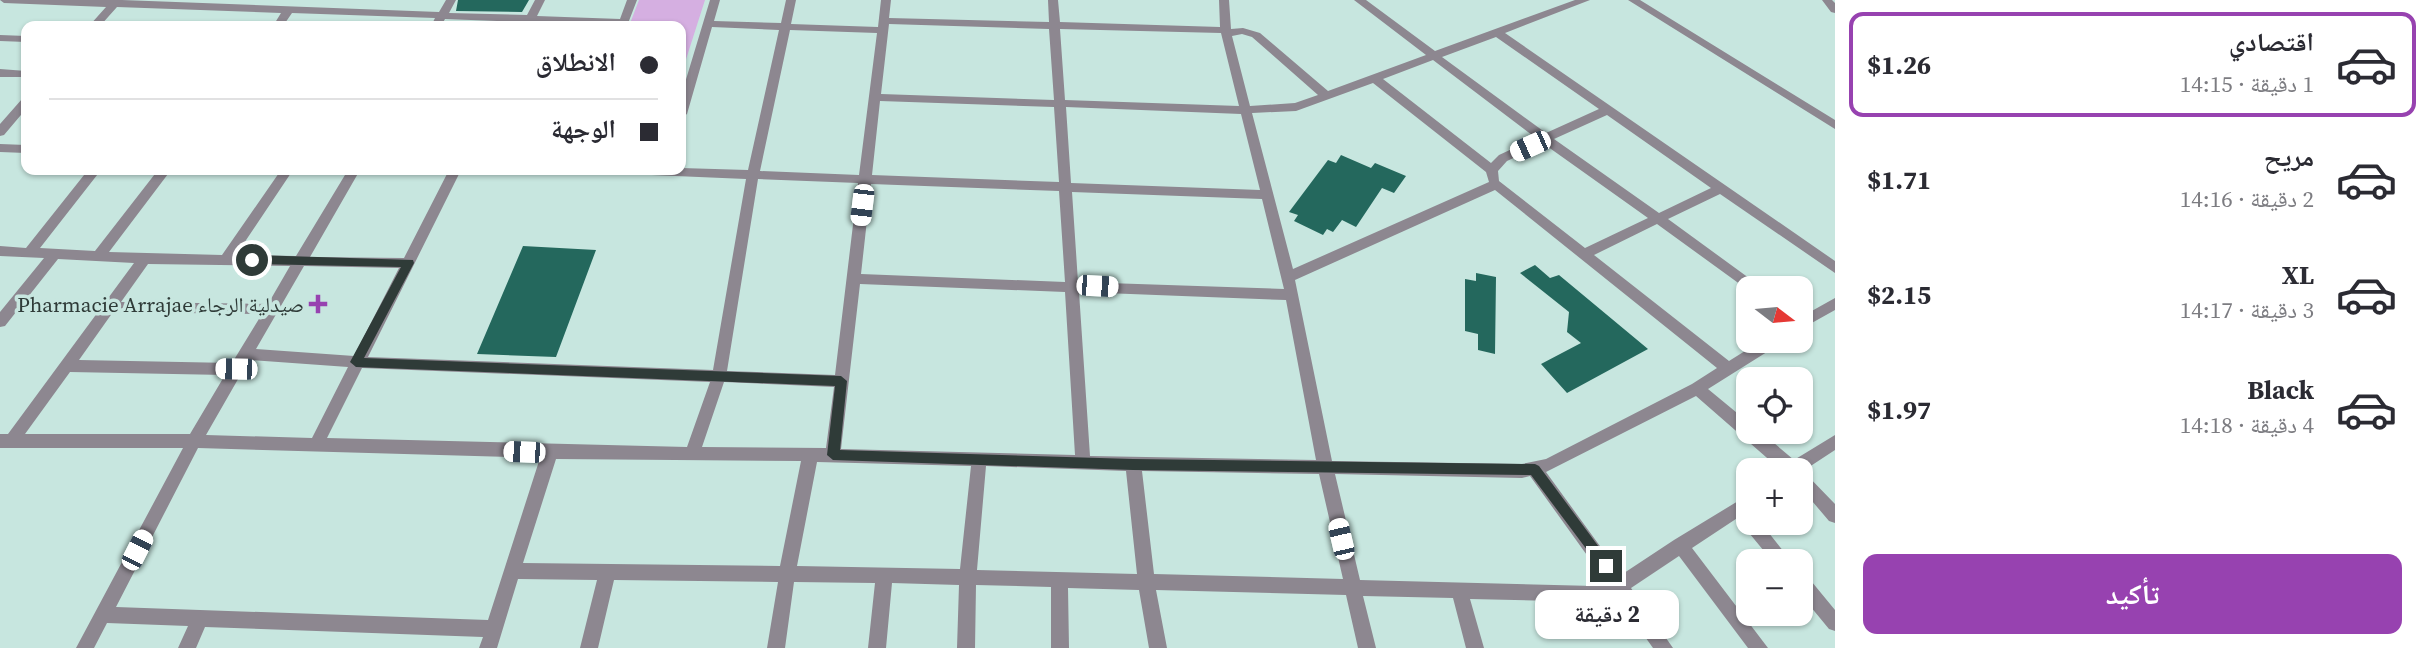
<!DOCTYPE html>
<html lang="ar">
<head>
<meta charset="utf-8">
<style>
	:root { --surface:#fff; --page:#f2f2f3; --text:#2b2b33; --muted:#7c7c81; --line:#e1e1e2; --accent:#9742b0 }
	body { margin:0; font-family:"Source Serif 4","Noto Naskh Arabic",serif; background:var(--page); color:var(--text); direction:rtl; height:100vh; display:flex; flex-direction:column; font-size:26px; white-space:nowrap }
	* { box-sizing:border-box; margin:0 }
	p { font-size:23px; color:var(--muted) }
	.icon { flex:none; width:38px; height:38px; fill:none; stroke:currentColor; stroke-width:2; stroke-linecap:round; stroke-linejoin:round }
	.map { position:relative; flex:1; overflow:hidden; direction:ltr }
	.drawer { display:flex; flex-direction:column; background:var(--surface); width:595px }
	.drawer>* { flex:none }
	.guide { position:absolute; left:21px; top:21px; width:665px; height:154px; border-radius:14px; box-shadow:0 2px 5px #0004; direction:rtl; display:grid; align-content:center; height:154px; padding:0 28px; background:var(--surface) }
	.needle { width:46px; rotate:106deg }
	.tools { position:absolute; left:1736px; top:276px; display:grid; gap:14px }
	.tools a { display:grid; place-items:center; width:77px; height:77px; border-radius:14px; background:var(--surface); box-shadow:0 2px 5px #0004; font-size:35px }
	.end { position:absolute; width:32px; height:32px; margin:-16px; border:9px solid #2f3b38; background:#fff; box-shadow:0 0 0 4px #fff }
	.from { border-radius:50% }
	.bubble { position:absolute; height:49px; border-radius:14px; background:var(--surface); box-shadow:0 2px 5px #0004; font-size:23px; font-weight:700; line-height:49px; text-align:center; direction:rtl }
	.car { position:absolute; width:21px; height:42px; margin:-21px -10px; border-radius:9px; box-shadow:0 0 5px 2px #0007; background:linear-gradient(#fff 24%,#345 0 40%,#fff 0 76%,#345 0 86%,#fff 0) }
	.guide b { display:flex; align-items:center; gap:24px; height:66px; font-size:26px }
	.guide b+b { border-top:2px solid var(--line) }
	.guide i { width:18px; height:18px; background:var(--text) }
	ul { padding:12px 0 0; list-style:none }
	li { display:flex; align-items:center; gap:21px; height:105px; margin:0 14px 10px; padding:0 14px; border:4px solid transparent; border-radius:14px }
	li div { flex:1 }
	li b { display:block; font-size:26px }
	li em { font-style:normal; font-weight:700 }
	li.on { border-color:var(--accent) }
	li>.icon { width:63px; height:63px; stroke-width:1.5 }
	.button { display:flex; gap:14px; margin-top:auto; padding:14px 28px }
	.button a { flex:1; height:80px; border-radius:14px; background:var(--accent); color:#fff; font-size:28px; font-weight:700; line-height:80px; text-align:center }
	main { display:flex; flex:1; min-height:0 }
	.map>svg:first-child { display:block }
</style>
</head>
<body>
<main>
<section class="drawer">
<ul>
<li class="on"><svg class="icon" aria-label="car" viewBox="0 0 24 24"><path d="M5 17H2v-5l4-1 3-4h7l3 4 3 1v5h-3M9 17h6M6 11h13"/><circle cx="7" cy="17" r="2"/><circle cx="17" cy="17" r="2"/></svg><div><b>اقتصادي</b><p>1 دقيقة · 14:15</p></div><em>$1.26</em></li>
<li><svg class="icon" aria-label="car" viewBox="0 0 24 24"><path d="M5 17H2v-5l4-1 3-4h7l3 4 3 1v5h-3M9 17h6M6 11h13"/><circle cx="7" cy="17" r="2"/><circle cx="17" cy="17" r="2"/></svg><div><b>مريح</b><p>2 دقيقة · 14:16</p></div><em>$1.71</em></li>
<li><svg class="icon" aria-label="car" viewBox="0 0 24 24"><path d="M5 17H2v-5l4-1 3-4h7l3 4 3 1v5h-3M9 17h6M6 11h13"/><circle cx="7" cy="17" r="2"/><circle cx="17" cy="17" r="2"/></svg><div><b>XL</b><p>3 دقيقة · 14:17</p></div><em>$2.15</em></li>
<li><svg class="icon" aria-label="car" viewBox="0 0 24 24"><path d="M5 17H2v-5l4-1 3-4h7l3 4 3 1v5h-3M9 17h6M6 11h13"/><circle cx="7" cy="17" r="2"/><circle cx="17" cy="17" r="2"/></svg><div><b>Black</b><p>4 دقيقة · 14:18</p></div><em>$1.97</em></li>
</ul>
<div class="button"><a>تأكيد</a></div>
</section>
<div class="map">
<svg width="1835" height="648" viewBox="0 0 1835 648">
	<rect width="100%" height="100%" fill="#c7e6df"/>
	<!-- green -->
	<path fill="#d5afe1" d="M639,0H705L681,75V26H629Z"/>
	<!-- building -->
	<path fill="#24685d" d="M458,0H529L522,12L456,11Z
		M1341,155L1371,168L1375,163L1406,176L1394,193L1382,188L1356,227L1342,220L1333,232L1327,229L1323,235L1294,221L1298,215L1289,212L1328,160L1336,163Z
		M523,246L596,250L556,357L477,354Z
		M1535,265L1550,278L1559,275L1648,349L1567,393L1541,364L1581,343L1567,332L1569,312L1520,273Z
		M1476,273L1496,277L1495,354L1478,350V334L1465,331V279L1476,281Z"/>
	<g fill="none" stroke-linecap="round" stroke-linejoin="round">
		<!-- street -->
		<path fill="#8d8790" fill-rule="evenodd" d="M0,0H122L439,12L446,0H456L449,13L527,15L535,0H545L537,16L620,19L627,0H637L627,26L534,22L532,26H524V22L445,19L441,26H431L435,18L292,13L283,26H273L281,13L117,7L100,26H89L106,7L4,3Z
			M710,0H720L714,21L781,23L786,0H796L791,24L878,27L881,0H891L889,18L1049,22L1048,0H1058L1060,22L1220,27L1219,0H1229L1231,29L1243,28L1260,33L1328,91L1426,55L1354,0H1366L1435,51L1575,0H1590L1505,33L1835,261V273L1720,194L1668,219L1764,289L1748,290L1657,224L1594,255L1729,361L1761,341H1780L1778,345L1708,389L1748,422V432H1761L1794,460L1835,435V450L1803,471L1835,504V523L1829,521L1801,488V471H1782L1696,396L1546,472L1621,575L1674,540L1748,495V511L1692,548L1768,648H1748L1679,556L1631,588L1673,648H1653L1616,596L1594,602L1470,599L1484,648H1466L1453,598L1363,596L1376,648H1358L1346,595L1156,590L1167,648H1149L1139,590L1068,588L1069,648H1051V587L976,585L975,648H957L959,585L892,583L886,648H868L875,583L794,582L785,648H767L778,582L614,580L598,648H580L597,580L518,579L497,648H479L483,637L205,627L196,648H178L188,626L107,623L94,648H76L183,448H0V434H8L134,263L58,259L5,326L0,327V312L44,258L0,256V246L26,248L88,170H101L40,248L95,251L158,170H171L109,252L222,255L281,170H293L236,255L296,256L348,170H360L310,257L404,258L449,170H461L368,357L713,370L746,179L628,174L622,170H681V168L748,170L779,30L712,27L687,114L681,118V96ZM889,24L1049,29L1054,100L881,94ZM1060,29L1221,33L1239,106L1065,100ZM790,30L877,33L859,175L760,171ZM1242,34L1252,37L1318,95L1295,103L1250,106L1232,36ZM1496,37L1599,109L1546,133L1442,57ZM1433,60L1536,138L1499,155L1491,163L1383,79ZM1373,83L1486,172L1489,182L1293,269L1252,113L1296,111ZM880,101L1054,107L1059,182L872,175ZM1066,107L1241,114L1260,190L1071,183ZM1607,115L1711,188L1659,213L1554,139ZM1544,144L1648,218L1585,248L1499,181L1498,171L1507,161ZM758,179L858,183L835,375L727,371ZM871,184L1059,191L1065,282L861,274ZM1495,190L1717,368L1692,384L1546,459L1522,464L1332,461L1295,280ZM1072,192L1262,199L1284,289L1078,282ZM148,264L290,266L268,304L121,302ZM304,266L399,268L354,356L256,349ZM860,284L1065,292L1075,455L841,449ZM1079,292L1286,300L1316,460L1090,456ZM113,312L262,314L232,363L79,360ZM249,360L348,367L312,438L206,435ZM362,368L710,382L687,447L327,438ZM70,372L225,375L190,434H25ZM724,382L834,387L826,448L702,447ZM198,448L540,458L488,620L116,607ZM556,459L801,461L780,566L523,563ZM817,462L971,466L960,569L797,566ZM986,466L1126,471L1137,574L977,570ZM1142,471L1319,474L1343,579L1154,574ZM1335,474L1522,478L1530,476L1607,583L1594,586L1360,580Z
			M1628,0H1640L1835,120V129Z
			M1822,0H1832L1835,3V13L1831,12Z
			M0,35L26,36V42L0,41Z
			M0,69L26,71V77H0Z
			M26,98V109L4,135L0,136V124L22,99Z
			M0,144L26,145V153L0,152Z
			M1835,298V310L1801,329V317Z
			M1748,517V523H1761L1792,562H1773L1745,528L1743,523Z
			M1801,574L1807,576L1835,610V631L1829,629L1801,595Z"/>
	</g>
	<!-- route -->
	<path fill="#2f3b38" d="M252,255L413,260L414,263L364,358L841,376L847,381L840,450L1133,459L1535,464L1539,466L1613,566L1611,570H1602L1531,475L1133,470L833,460L827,455L835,386L356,367L350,362L401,267L252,264L246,260Z"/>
	<!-- markers -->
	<path fill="#9742b0" stroke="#c7e6df" stroke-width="2.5" d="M314.5 293.5h7v7h7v7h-7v7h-7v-7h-7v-7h7z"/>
	<g text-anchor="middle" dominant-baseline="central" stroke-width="7" stroke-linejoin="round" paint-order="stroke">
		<!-- poi labels -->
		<g font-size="21" fill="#2f3b38" stroke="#c7e6df" text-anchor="end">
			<text x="304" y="304">Pharmacie Arrajae صيدلية الرجاء</text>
		</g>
	</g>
</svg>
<div class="tools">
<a><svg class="needle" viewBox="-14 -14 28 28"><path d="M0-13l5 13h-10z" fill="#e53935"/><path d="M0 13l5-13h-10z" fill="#7c7c81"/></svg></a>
<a><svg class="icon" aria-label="locate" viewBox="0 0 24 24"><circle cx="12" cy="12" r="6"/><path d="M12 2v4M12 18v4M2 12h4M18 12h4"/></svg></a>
<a>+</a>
<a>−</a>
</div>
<i class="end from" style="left:252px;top:260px"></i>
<i class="end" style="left:1606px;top:566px"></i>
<div class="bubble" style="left:1535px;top:590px;width:144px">2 دقيقة</div>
<i class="car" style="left:1530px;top:146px;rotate:246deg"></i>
<i class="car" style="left:862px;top:205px;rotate:187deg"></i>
<i class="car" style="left:1097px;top:286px;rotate:93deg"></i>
<i class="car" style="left:236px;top:369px;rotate:271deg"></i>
<i class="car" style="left:524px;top:452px;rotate:272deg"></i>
<i class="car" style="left:1341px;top:539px;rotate:347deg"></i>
<i class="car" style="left:137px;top:550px;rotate:27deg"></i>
<div class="guide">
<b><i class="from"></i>الانطلاق</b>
<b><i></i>الوجهة</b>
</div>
</div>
</main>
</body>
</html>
